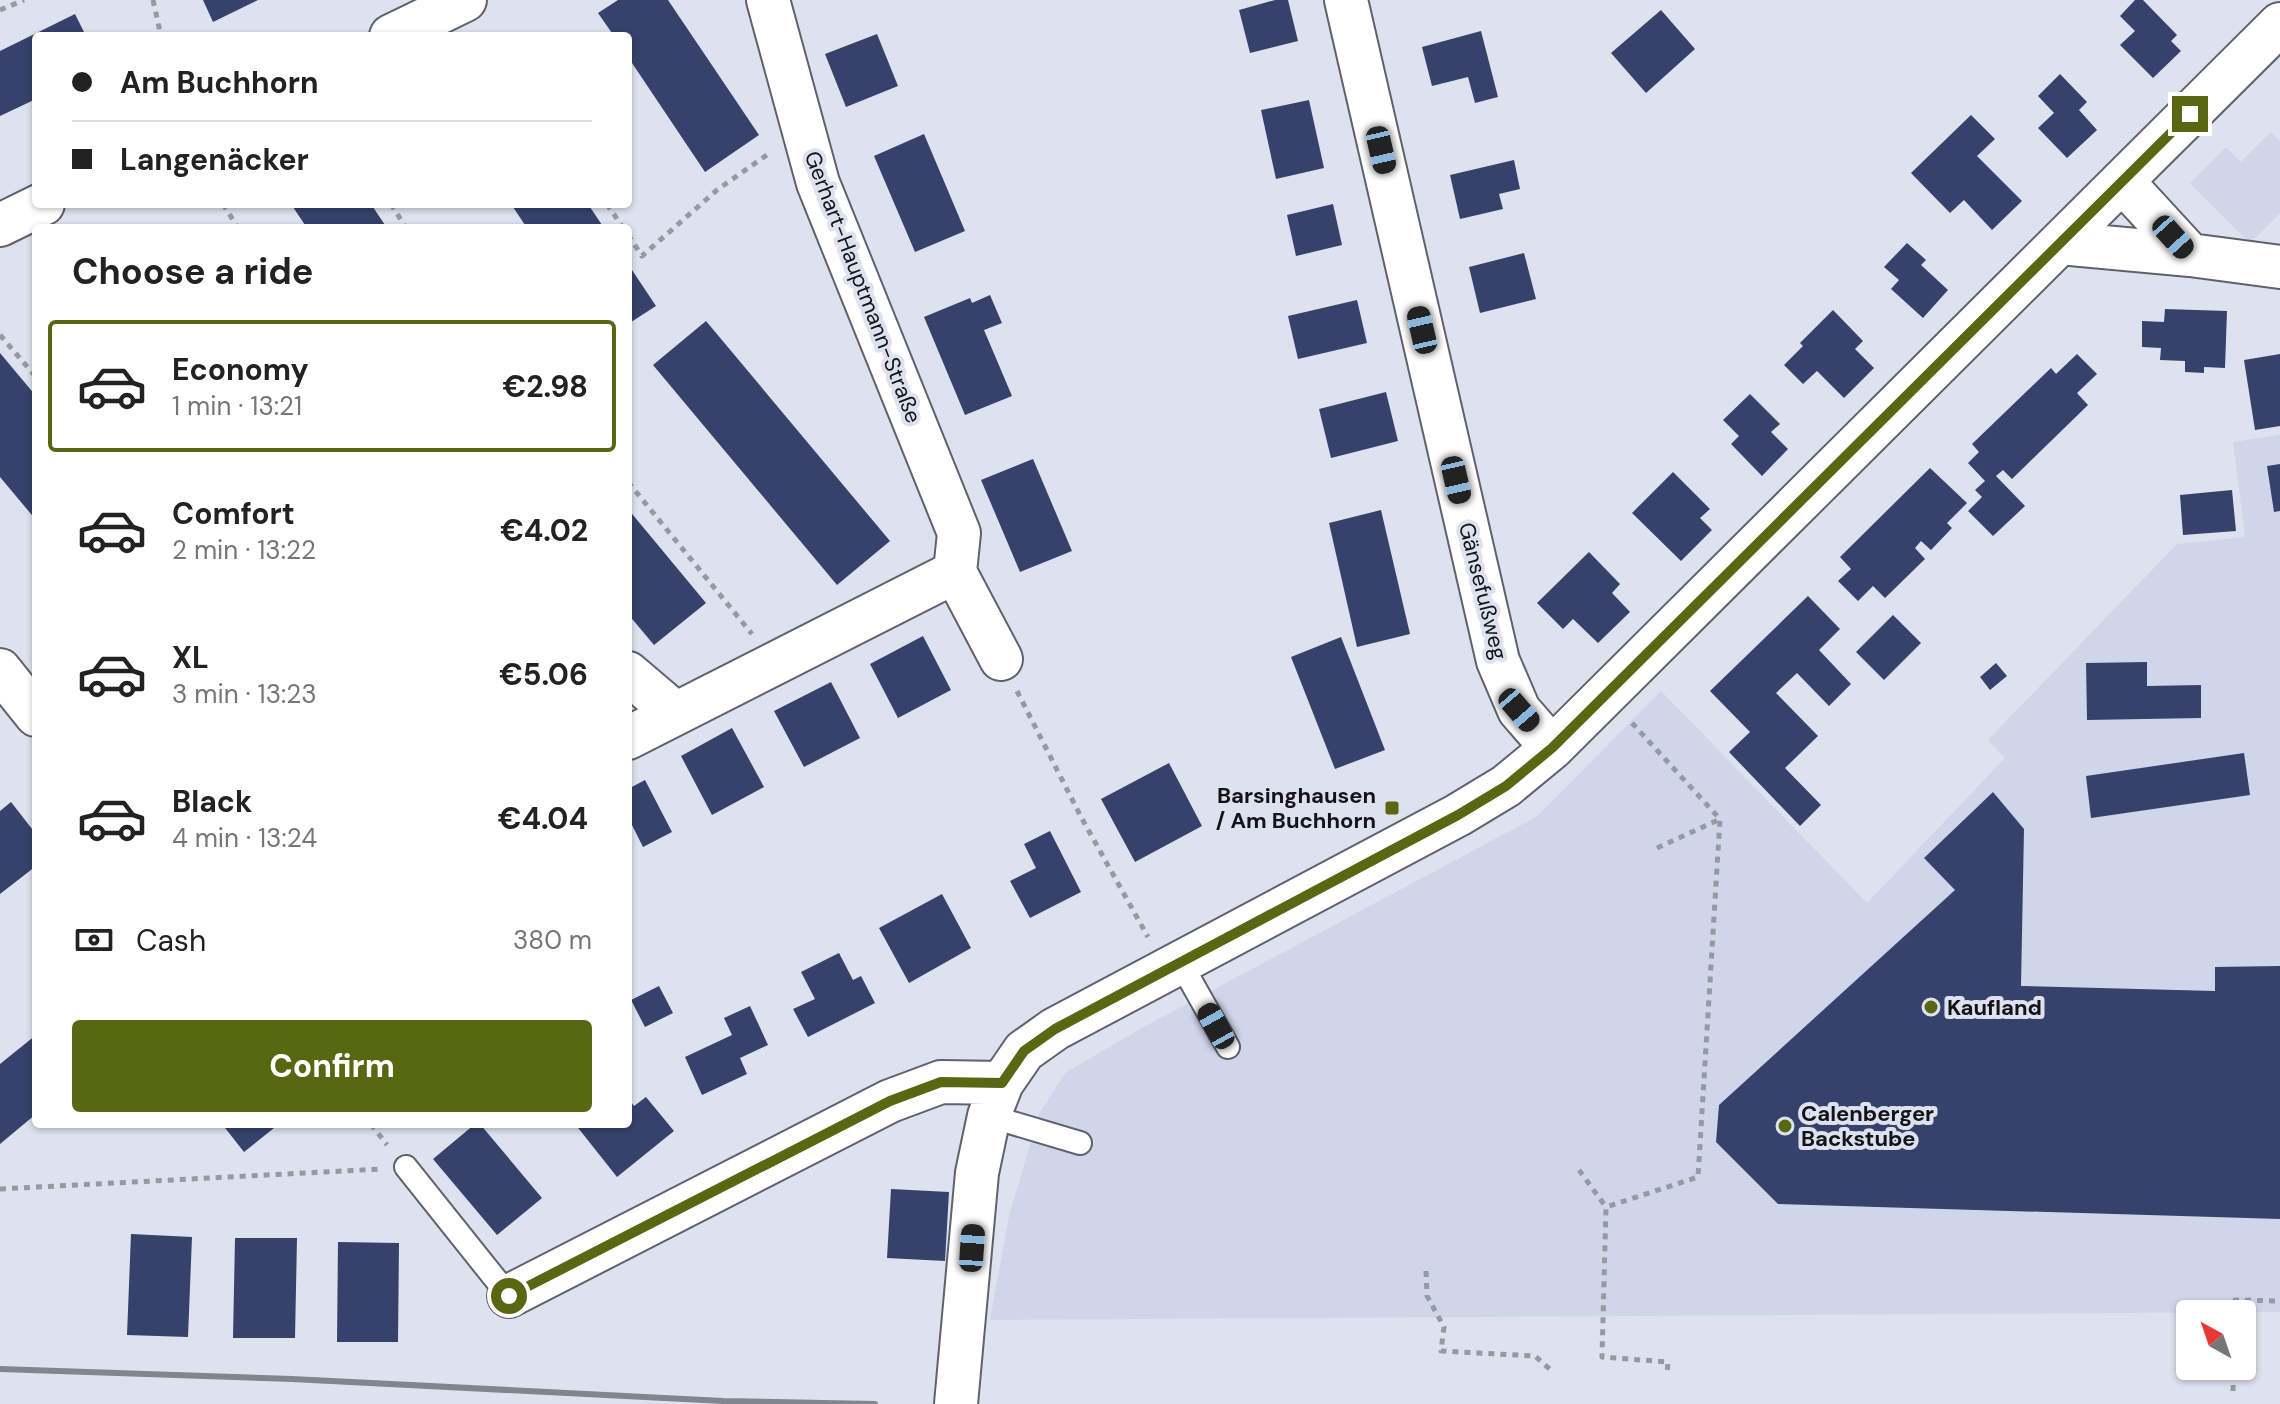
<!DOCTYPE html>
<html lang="en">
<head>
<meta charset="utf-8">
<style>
	:root { --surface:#fff; --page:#f2f2f2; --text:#222; --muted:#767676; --line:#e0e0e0; --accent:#586812 }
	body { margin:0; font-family:"DM Sans",sans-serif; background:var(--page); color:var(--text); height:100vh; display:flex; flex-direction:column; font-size:30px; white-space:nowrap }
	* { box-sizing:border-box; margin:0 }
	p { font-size:26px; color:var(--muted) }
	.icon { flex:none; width:44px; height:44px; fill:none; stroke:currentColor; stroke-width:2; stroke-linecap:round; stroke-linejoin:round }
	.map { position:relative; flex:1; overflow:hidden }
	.drawer { position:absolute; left:32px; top:224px; width:600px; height:904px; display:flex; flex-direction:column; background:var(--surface); border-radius:8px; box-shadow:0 2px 6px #0004 }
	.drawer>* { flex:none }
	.banner { position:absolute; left:32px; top:32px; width:600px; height:176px; border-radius:8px; box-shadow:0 2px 6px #0004; display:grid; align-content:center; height:176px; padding:0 40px; background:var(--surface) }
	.needle { width:52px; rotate:320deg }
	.controls { position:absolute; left:2176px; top:1300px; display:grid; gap:16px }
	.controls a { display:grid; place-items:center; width:80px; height:80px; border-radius:8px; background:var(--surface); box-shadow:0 2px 6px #0004; font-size:40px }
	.end { position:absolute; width:36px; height:36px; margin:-18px; border:10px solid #586812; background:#fff; box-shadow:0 0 0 4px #fff }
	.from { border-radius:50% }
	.car { position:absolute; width:24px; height:48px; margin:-24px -12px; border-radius:10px; box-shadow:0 0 6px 2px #0007; background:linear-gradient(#222 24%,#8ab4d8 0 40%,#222 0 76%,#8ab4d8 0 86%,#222 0) }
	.banner b { display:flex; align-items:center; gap:28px; height:76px; font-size:30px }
	.banner b+b { border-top:2px solid var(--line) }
	.banner i { width:20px; height:20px; background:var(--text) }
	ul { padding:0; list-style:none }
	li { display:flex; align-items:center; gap:24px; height:132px; margin:0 16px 12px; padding:0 24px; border:4px solid transparent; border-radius:8px }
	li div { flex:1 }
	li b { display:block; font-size:30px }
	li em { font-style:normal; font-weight:700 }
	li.selected { border-color:var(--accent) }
	li>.icon { width:72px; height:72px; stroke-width:1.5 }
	h2 { padding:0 40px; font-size:36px; line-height:96px }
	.pay { display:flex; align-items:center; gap:20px; height:88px; padding:0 40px; font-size:30px }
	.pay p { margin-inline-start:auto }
	.action { display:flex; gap:16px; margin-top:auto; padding:16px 40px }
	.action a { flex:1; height:92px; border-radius:8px; background:var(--accent); color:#fff; font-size:32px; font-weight:700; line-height:92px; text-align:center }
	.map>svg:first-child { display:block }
</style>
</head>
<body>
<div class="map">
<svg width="2280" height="1404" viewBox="0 0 2280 1404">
	<rect width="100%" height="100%" fill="#dde2ee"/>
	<!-- built -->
	<path fill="#cfd6e9" d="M2271,132L2280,141V213L2250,243L2190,183L2226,147L2241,162Z
		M2280,435V1312L990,1320L1009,1216L1039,1114L1065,1073L1140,1029L1536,817L1661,691L1867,903L2005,758L1988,740L2177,544L2245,537L2233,442Z"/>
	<!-- building -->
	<path fill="#36426b" d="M203,0H258L213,22Z
		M618,0H668L759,135L705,172L628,57V36H614L598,13Z
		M1275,0H1288L1298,41L1250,53L1239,10Z
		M2135,0H2143L2177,35L2171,41L2181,51L2153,78L2120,45L2135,31L2120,16Z
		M1661,10L1695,49L1646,93L1611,53Z
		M75,14L86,36H36V99L0,116V51Z
		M1481,31L1498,97L1475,103L1468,77L1432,86L1422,47Z
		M877,34L898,86L846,107L825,54Z
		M2060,74L2087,102L2079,110L2097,130L2067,158L2038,128L2054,113L2038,96Z
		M1309,100L1324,168L1276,179L1261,110Z
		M1971,115L1995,139L1977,156L2022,201L1992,230L1964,200L1950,213L1911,173Z
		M924,134L965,231L915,252L874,156Z
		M1514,160L1520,189L1499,194L1503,209L1460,219L1450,175Z
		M291,204H371L387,228H307Z
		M511,204H588L604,228H527Z
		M1333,204L1342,245L1296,256L1287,215Z
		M1907,243L1926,260L1921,265L1948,290L1923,318L1891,289L1899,280L1884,267Z
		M1524,253L1536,299L1480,313L1469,267Z
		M628,264L656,306L628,324Z
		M990,295L1002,323L984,330L1012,396L965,415L924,317L970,298L972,303Z
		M1357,300L1367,343L1298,359L1288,316Z
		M2165,309L2227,311L2225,368L2204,367V373L2185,372V361L2160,360L2161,348L2142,347V321L2164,322Z
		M1833,310L1863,341L1855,349L1874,368L1844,398L1817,371L1803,384L1784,365L1803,346L1800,343Z
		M706,321L890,541L837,585L653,365Z
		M0,353L36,396V520L0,477Z
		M2077,354L2097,374L2077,393L2088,405L2012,479L2003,470L1996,476L2025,506L1993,536L1968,511L1982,497L1975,490L1985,481L1968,463L1979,452L1972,444L2051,368L2056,374Z
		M2280,354V426L2255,430L2244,360Z
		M1386,392L1398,441L1331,458L1319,409Z
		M1750,394L1780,424L1771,432L1788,449L1762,476L1731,444L1739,436L1723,420Z
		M1033,459L1072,551L1020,572L981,480Z
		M2280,464V511L2274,512L2267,466Z
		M1930,468L1967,503L1947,523L1952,528L1931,550L1921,541L1915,548L1925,559L1885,598L1873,586L1858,601L1838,581L1851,569L1840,557Z
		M1673,472L1710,509L1700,518L1712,530L1681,561L1632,513Z
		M2232,490L2236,531L2183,535L2180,495Z
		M628,509L706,603L654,645L628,614Z
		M1381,510L1410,634L1357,647L1329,523Z
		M1589,552L1620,584L1612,593L1630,612L1598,643L1573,619L1563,629L1537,603Z
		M1808,596L1840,629L1819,650L1851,684L1829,706L1797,673L1776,693L1818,736L1785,768L1821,805L1800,826L1729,752L1750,732L1710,691Z
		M1893,615L1921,643L1884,680L1856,652Z
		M923,636L951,690L898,718L870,664Z
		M1341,637L1385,750L1335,769L1291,657Z
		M2147,662V686L2201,685V718L2087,720L2086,663Z
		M1996,663L2007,676L1990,690L1980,677Z
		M831,682L860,738L804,767L774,711Z
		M732,728L764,787L712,815L681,756Z
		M2244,753L2250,795L2091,818L2086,776Z
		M1169,763L1202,826L1135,862L1101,799Z
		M645,780L672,832L643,847L628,817V789Z
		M1993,792L2024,829L2021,986L2215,991V967L2280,966V1219L1778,1204L1716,1142L1719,1105L1955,890L1924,858Z
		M11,802L36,834V866L0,894V811Z
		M1050,831L1081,892L1030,918L1010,881L1036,868L1024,844Z
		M942,894L971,948L909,983L879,928Z
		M839,953L853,980L861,976L875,1003L808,1037L793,1009L815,999L801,972Z
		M659,986L673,1013L645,1027L631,1000Z
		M750,1006L768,1045L740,1058L747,1074L702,1095L685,1057L732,1035L724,1018Z
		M36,1035V1114L0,1144V1064Z
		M646,1097L674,1131L617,1177L575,1124H628V1098L634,1106Z
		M222,1124H279L244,1152Z
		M475,1124H480L542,1198L497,1235L433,1159Z
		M891,1189L949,1192L945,1261L887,1258Z
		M131,1234L192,1237L188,1337L127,1335Z
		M235,1238H297L295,1338H233Z
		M338,1242L399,1243L398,1342H337Z"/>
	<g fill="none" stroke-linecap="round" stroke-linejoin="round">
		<!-- lane casing -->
		<g stroke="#5e626c" stroke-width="26">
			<path id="lane" d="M1180,962L1228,1047
				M989,1116L1080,1143
				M406,1167L509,1296"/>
		</g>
		<!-- street casing -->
		<g stroke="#5e626c" stroke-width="46">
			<path id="street" d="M768,0L818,183L959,533L955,572
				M1346,0L1498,661L1519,710L1552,748
				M391,36L465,0
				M2122,181L2190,255
				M0,225L43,204
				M2060,243L2190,255L2280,267
				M0,670L36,715
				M628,673L675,713
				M628,738L955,572L1001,659
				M509,1296L890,1101L941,1082L1002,1083
				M956,1404L977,1173L989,1116L1002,1083L1024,1051L1055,1029L1458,815L1506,786L1552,748L2280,24"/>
		</g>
		<!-- path -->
		<path stroke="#9699a3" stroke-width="5" stroke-dasharray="6 6" stroke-linecap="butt" d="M153,0L161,36
			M0,10L24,0
			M223,204L238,228
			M391,204L406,228
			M607,204L623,228
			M628,235L642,256L717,190L771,152
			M0,335L36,377
			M628,482L752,634
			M1017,691L1081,817L1148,937
			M1632,723L1720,819L1698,1177L1606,1207L1602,1357L1668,1362L1667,1375
			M1657,848L1720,819
			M371,1124L387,1145
			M1579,1170L1606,1207
			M0,1189L381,1169
			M1426,1271L1427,1296L1444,1327L1441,1351L1535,1356L1552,1371
			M2235,1314V1300L2280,1301
			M2233,1391L2234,1366"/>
		<!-- lane -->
		<use href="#lane" stroke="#fff" stroke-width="22"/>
		<!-- street -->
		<use href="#street" stroke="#fff" stroke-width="42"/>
		<!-- rail -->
		<path stroke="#81858e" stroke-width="6" d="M0,1369L292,1379L723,1401L875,1404"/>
	</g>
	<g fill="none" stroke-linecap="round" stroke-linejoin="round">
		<!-- route -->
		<path stroke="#586812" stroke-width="10" d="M509,1296L890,1101L941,1082L1002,1083L1024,1051L1055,1029L1458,815L1506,786L1552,748L2190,114"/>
	</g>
	<!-- markers -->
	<g fill="#586812" stroke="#dde2ee" stroke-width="3">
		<rect x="1384" y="800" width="16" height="16" rx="4"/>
		<circle cx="1931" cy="1007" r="8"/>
		<circle cx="1785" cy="1126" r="8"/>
	</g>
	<g text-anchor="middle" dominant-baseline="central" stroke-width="8" stroke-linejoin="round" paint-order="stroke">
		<!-- street labels -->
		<g font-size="22" fill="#131419" stroke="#dde2ee">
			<text transform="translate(863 287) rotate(69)">Gerhart-Hauptmann-Straße</text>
			<text transform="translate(1483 591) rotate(76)">Gänsefußweg</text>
		</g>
		<!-- poi labels -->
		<g font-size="22" font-weight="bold" fill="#131419" stroke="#dde2ee" text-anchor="start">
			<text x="1376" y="795" text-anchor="end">Barsinghausen<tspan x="1376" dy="25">/ Am Buchhorn</tspan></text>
			<text x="1947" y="1007">Kaufland</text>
			<text x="1801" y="1113">Calenberger<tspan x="1801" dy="25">Backstube</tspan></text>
		</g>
	</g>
</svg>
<div class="controls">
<a><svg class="needle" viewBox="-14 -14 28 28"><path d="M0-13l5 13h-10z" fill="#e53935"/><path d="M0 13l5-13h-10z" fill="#767676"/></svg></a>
</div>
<i class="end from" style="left:509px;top:1296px"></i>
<i class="end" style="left:2190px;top:114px"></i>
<i class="car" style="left:1381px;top:150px;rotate:167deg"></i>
<i class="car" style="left:2173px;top:237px;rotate:138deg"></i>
<i class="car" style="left:1422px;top:330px;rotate:347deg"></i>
<i class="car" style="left:1456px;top:480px;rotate:167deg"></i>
<i class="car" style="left:1519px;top:710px;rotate:139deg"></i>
<i class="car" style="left:1216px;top:1026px;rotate:331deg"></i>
<i class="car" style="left:972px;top:1248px;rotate:4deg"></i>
<div class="banner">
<b><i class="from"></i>Am Buchhorn</b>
<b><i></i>Langenäcker</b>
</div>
<section class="drawer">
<h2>Choose a ride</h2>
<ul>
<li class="selected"><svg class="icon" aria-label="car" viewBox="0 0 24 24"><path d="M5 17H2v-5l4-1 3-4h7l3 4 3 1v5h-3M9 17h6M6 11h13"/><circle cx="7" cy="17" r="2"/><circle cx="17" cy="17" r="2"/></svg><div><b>Economy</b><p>1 min · 13:21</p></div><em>€2.98</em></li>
<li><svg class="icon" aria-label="car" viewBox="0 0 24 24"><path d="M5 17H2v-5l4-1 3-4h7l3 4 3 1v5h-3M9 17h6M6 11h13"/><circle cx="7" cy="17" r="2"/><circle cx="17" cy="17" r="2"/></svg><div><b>Comfort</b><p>2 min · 13:22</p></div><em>€4.02</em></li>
<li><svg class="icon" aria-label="car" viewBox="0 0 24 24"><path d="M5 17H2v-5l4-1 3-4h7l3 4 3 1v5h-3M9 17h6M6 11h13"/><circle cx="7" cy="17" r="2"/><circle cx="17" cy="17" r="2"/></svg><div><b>XL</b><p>3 min · 13:23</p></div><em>€5.06</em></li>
<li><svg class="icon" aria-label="car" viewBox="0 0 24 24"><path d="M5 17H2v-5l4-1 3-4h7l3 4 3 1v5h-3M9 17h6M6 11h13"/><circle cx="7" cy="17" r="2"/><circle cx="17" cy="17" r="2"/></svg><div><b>Black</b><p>4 min · 13:24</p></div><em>€4.04</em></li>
</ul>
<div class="pay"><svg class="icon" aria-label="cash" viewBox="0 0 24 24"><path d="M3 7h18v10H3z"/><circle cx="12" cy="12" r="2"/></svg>Cash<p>380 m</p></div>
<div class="action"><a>Confirm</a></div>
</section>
</div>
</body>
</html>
